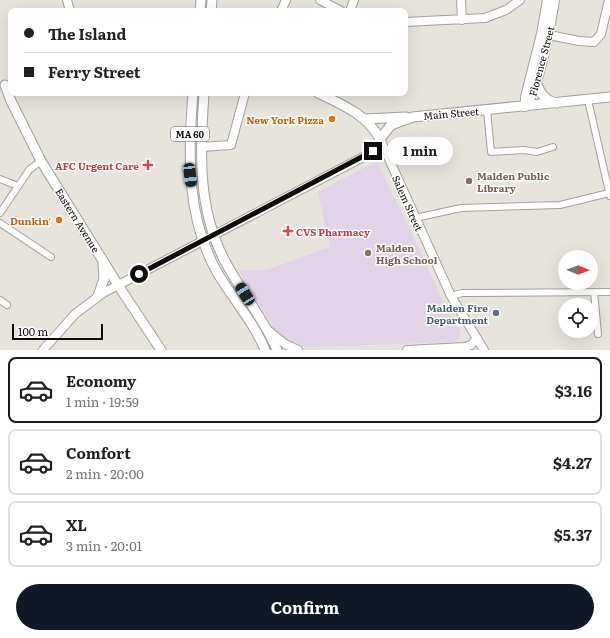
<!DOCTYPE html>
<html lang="en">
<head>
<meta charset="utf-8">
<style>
	:root { --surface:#fff; --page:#f2f2f2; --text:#202124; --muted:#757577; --line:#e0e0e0; --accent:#111827 }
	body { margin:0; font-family:Literata,serif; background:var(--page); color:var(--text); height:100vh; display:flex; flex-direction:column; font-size:15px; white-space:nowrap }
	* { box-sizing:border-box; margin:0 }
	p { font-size:13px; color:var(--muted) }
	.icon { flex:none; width:22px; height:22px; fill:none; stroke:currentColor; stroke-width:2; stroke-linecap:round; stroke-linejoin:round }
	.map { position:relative; height:350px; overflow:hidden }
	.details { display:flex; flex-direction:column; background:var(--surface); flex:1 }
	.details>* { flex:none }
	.top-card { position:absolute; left:8px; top:8px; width:400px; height:88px; border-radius:8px; box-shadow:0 4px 16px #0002; display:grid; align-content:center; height:88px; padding:0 16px; background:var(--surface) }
	.needle { width:26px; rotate:91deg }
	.tools { position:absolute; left:558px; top:250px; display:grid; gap:8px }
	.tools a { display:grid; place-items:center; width:40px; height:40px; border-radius:50%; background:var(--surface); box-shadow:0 4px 16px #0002; font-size:20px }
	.scale { position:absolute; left:12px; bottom:10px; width:91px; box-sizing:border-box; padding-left:4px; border:2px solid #0f0d0c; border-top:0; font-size:11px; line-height:14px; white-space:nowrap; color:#0f0d0c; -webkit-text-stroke:3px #fff; paint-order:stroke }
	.end { position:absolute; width:18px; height:18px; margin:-9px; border:5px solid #0f0d0c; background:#fff; box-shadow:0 0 0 2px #fff }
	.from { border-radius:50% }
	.bubble { position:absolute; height:28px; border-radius:14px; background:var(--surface); box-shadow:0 4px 16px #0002; font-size:13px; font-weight:700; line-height:28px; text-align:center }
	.car { position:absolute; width:12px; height:24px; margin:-12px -6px; border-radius:5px; box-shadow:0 0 3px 1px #0007; background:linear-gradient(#222 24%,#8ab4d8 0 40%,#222 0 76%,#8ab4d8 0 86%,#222 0) }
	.top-card b { display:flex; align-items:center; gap:14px; height:38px; font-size:15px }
	.top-card b+b { border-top:1px solid var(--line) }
	.top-card i { width:10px; height:10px; background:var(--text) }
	ul { padding:7px 0 0; list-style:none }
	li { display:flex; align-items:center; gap:12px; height:66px; margin:0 8px 6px; padding:0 8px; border:2px solid var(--line); border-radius:8px }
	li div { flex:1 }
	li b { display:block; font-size:15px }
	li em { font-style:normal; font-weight:700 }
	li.current { border-color:var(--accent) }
	li>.icon { width:36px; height:36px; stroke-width:1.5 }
	.action { display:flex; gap:8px; margin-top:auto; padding:8px 16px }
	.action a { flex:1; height:46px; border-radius:24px; background:var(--accent); color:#fff; font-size:16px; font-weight:700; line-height:46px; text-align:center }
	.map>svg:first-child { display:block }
</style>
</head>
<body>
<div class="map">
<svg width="610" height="350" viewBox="0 0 610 350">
	<rect width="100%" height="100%" fill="#e7e3dd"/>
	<!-- education -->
	<path fill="#e2d4e7" d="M377,162L416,242L446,308L460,331V338L454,342L309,347L292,345L275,331L238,270H267L330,247L318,192L373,163Z"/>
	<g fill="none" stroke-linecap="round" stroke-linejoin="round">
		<!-- street casing -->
		<g stroke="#a4a09b" stroke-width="8">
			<path id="street" d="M588,100L610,196
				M487,110L491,152L524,150L537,152L553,147
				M0,179L18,186
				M0,213L29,170L41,161
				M415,218L461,208L560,205L609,193
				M0,223L51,257
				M594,292L598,334
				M451,296L462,293L610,292
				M0,300L7,305"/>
		</g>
		<!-- secondary casing -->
		<g stroke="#a4a09b" stroke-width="10">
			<path id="secondary" d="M67,0L70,11
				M320,0L341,11
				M461,0L462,20
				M281,11L286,0
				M350,11L354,0
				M405,22L485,18L506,10L520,0
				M544,34L579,41L594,42L601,34L609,0
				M525,107C538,96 552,20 555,0
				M525,107V97L541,34L547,0
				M380,139L451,296L484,350
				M201,147L231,145L245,93
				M269,331L285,344L298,350
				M43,350L75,314L103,293L371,153L380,139
				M407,350L465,347L471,345L477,338"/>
		</g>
		<!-- primary casing -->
		<g stroke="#a4a09b" stroke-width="11">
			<path id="primary" d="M200,11L201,0
				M211,11L212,0
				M536,82C540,93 545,101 557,103
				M5,85L11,101L41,161L118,285L161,350
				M193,93C188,154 186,217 217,272C232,298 254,322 265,350
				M204,93C200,152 197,210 226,263C242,293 264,319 277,350
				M318,93C343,105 366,114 380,139L391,125L413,117L610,97
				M365,119L406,117
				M98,296L104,279L103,263"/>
		</g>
		<!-- street -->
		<use href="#street" stroke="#fff" stroke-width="6"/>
		<!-- secondary -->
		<use href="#secondary" stroke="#fff" stroke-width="8"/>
		<!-- primary -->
		<use href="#primary" stroke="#fff" stroke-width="9"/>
	</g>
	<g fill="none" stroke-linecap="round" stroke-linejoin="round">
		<!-- route -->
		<path stroke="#0f0d0c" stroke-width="5" d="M139,274L373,151"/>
	</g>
	<!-- markers -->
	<g fill="#e8710a" stroke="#fff" stroke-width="1.5">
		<circle cx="332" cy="119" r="4"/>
		<circle cx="59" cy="220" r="4"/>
	</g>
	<g fill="#e0444e" stroke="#fff" stroke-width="1.5">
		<path d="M146 159h4v4h4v4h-4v4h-4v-4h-4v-4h4z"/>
		<path d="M286 225h4v4h4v4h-4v4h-4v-4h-4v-4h4z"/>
	</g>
	<g fill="#8d6e63" stroke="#fff" stroke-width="1.5">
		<circle cx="469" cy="181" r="4"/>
		<circle cx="368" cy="253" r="4"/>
	</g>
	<circle fill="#5c6f8a" stroke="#fff" stroke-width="1.5" cx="496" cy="313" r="4"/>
	<g text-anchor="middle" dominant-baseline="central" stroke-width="3" stroke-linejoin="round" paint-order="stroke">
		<!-- shield labels -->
		<rect fill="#fff" stroke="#575655" stroke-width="1" x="171" y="127" width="38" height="14" rx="3"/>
		<g font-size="9" font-weight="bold" fill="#0f0d0c">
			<text x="190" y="134">MA 60</text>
		</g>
		<!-- street labels -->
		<g font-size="10" fill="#0f0d0c" stroke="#fff">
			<text transform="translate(541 61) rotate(-75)">Florence Street</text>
			<text transform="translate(451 113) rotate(-5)">Main Street</text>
			<text transform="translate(408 203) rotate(66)">Salem Street</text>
			<text transform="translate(78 220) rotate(58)">Eastern Avenue</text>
		</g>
		<!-- food labels -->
		<g font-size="10" font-weight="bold" fill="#c56008" stroke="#fff" text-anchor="end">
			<text x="324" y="119">New York Pizza</text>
			<text x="51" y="220">Dunkin'</text>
		</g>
		<!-- health labels -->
		<g font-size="10" font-weight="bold" fill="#be3a42" stroke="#fff" text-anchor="end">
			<text x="139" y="165">AFC Urgent Care</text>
			<text x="296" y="231" text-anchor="start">CVS Pharmacy</text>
		</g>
		<!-- education labels -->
		<g font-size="10" font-weight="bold" fill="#785e54" stroke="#fff" text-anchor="start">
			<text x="477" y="175">Malden Public<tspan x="477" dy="12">Library</tspan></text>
			<text x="376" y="247">Malden<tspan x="376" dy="12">High School</tspan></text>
		</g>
		<!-- service labels -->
		<g font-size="10" font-weight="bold" fill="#4e5e75" stroke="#fff" text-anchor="end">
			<text x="488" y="307">Malden Fire<tspan x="488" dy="12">Department</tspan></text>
		</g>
	</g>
</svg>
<div class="tools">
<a><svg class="needle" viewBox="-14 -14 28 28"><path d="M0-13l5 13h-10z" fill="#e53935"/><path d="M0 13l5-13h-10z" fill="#757577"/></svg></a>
<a><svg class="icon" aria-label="locate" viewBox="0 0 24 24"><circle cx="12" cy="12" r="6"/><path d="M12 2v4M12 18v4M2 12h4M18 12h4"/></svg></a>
</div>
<div class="scale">100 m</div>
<i class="end from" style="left:139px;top:274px"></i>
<i class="end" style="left:373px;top:151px"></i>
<div class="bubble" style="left:387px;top:137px;width:66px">1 min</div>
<i class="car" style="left:190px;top:175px;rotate:173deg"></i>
<i class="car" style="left:245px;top:294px;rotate:328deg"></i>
<div class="top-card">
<b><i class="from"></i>The Island</b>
<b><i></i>Ferry Street</b>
</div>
</div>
<section class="details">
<ul>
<li class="current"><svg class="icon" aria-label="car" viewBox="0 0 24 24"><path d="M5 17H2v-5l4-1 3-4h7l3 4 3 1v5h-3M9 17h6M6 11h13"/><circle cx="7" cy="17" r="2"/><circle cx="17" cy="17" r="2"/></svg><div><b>Economy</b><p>1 min · 19:59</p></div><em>$3.16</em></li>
<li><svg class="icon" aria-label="car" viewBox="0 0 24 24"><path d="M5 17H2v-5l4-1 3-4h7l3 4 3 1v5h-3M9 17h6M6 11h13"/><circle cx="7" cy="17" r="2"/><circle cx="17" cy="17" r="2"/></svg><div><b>Comfort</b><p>2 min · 20:00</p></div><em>$4.27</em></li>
<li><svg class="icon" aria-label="car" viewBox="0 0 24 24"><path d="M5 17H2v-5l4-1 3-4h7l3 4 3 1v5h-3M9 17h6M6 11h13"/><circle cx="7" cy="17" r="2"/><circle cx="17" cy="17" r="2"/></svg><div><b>XL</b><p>3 min · 20:01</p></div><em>$5.37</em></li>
</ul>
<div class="action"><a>Confirm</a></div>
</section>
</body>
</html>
